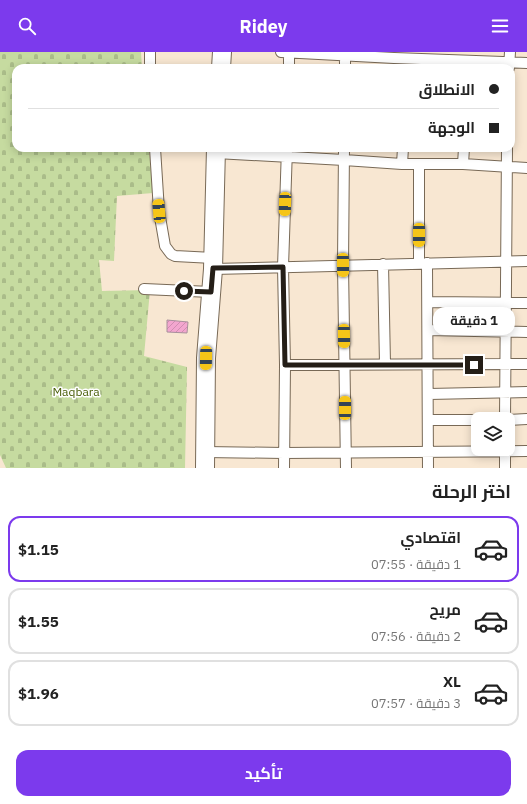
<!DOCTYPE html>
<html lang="ar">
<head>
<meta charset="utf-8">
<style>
	:root { --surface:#fff; --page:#f2f2f2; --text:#222; --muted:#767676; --line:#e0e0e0; --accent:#7c3aed }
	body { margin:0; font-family:"IBM Plex Sans",Cairo,sans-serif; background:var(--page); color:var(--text); direction:rtl; height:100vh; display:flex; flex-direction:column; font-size:15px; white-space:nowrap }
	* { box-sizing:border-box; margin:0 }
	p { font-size:13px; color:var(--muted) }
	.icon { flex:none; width:22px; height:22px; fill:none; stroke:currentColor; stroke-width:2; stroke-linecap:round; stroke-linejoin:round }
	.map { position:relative; height:416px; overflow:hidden; direction:ltr }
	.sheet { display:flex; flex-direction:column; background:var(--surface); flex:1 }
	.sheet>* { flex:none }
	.hud { position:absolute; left:12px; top:12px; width:503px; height:88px; border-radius:12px; box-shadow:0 2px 10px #0003; direction:rtl; display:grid; align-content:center; height:88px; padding:0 16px; background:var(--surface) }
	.fabs { position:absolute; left:471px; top:360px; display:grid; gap:8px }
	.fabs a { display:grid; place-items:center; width:44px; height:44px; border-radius:8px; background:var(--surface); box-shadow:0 2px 10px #0003; font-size:20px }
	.end { position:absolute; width:18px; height:18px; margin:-9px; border:5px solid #241e17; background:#fff; box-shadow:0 0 0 2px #fff }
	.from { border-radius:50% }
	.bubble { position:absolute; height:28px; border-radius:12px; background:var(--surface); box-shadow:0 2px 10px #0003; font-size:13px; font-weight:700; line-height:28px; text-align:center; direction:rtl }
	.car { position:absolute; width:12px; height:24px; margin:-12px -6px; border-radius:5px; box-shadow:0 0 3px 1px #0007; background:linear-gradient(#f5c518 24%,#345 0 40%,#f5c518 0 76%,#345 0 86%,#f5c518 0) }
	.hud b { display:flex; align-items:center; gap:14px; height:38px; font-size:15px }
	.hud b+b { border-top:1px solid var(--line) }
	.hud i { width:10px; height:10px; background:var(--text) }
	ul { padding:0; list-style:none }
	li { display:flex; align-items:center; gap:12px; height:66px; margin:0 8px 6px; padding:0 8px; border:2px solid var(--line); border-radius:12px }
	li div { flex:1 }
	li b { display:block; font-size:15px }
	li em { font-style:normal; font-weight:700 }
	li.current { border-color:var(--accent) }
	li>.icon { width:36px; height:36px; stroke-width:1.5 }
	h2 { padding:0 16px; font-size:18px; line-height:48px }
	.cta { display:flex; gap:8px; margin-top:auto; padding:8px 16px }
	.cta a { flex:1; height:46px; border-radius:12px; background:var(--accent); color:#fff; font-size:16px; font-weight:700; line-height:46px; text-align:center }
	header { display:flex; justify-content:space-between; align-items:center; height:52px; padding:0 16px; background:var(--accent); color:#fff; font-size:18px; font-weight:700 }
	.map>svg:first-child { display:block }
</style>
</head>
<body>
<header><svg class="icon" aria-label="menu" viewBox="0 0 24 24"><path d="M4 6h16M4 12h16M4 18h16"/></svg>Ridey<svg class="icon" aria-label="search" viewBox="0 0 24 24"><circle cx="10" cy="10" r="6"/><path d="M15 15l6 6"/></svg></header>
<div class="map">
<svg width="527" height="416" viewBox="0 0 527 416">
	<defs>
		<pattern id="cemetery-stones" width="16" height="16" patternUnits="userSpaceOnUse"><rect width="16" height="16" fill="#c6dba0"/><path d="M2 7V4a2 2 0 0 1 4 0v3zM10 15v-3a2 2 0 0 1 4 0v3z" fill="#aabc89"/></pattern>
		<pattern id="building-hatch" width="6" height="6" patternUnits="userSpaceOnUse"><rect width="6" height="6" fill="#f3a6cf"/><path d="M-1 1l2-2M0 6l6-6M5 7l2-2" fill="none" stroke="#d08eb1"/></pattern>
	</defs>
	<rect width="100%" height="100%" fill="#f8e7d2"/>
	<!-- cemetery -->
	<path fill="url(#cemetery-stones)" d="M0,0H141L142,16H16V96H149L153,141L117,144L114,209L99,208L102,239L150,238L144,304L187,315L185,416H6L0,403Z"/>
	<!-- building -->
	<path fill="url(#building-hatch)" stroke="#a8909c" d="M167,268L188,270L187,281L167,280Z"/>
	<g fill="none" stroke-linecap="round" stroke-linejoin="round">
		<!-- street casing -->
		<g stroke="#786956" stroke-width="12">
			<path id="street" d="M150,0V16
				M281,0L394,6L527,11
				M289,16V0
				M345,16V0
				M509,16L510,0
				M155,96L159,159L165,194L171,202L175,204L213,206
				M344,96L343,213L346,416
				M216,101L344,108L402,112H463L527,116
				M402,112L403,96
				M419,112V211
				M463,112L464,96
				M427,211L428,416
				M383,212L385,312
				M213,217L527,209
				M144,237L211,240
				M428,250L527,251
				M428,278L527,280
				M285,313L527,312
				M429,342L527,340
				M505,367L507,96
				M428,368H478
				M508,368L527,367
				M505,397V416
				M205,400L284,401L527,399
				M284,416L285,313L283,215L287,96"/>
		</g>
		<!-- highway casing -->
		<g stroke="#786956" stroke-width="20">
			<path id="highway" d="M221,16L222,0
				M205,416L206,306L213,217L216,96"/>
		</g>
		<!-- street -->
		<use href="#street" stroke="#fff" stroke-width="10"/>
		<!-- highway -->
		<use href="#highway" stroke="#fff" stroke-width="18"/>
	</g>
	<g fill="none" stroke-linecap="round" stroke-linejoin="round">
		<!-- route -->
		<path stroke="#241e17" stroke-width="5" d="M184,239L211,240L213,216L283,215L285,313H474"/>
	</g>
	<g text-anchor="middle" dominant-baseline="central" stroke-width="3" stroke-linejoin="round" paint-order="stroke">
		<!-- park labels -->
		<g font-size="12" fill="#475c04" stroke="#fff">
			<text x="76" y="339">Maqbara</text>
		</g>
	</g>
</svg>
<div class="fabs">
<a><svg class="icon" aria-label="layers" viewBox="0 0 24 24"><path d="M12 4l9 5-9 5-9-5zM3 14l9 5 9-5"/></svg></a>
</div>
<i class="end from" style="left:184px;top:239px"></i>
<i class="end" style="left:474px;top:313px"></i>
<div class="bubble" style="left:433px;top:255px;width:82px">1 دقيقة</div>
<i class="car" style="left:285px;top:152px;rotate:182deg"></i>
<i class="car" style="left:159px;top:159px;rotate:355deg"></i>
<i class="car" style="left:419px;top:183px;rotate:180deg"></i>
<i class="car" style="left:343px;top:213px;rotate:179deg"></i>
<i class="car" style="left:344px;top:284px;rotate:179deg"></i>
<i class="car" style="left:206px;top:306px;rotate:181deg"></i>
<i class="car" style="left:345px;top:356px;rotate:0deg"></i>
<div class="hud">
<b><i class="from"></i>الانطلاق</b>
<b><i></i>الوجهة</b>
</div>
</div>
<section class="sheet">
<h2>اختر الرحلة</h2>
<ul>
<li class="current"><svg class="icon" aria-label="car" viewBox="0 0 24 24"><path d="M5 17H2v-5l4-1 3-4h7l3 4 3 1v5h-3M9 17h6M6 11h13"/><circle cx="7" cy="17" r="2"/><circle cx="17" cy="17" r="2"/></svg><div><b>اقتصادي</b><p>1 دقيقة · 07:55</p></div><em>$1.15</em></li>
<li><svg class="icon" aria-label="car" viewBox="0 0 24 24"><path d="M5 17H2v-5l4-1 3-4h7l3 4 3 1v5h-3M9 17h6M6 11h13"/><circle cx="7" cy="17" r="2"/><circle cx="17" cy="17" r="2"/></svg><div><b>مريح</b><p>2 دقيقة · 07:56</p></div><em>$1.55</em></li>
<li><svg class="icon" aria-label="car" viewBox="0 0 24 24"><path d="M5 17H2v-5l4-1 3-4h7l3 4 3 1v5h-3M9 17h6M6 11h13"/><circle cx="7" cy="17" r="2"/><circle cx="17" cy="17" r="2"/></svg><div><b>XL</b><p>3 دقيقة · 07:57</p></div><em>$1.96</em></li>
</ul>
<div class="cta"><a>تأكيد</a></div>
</section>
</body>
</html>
